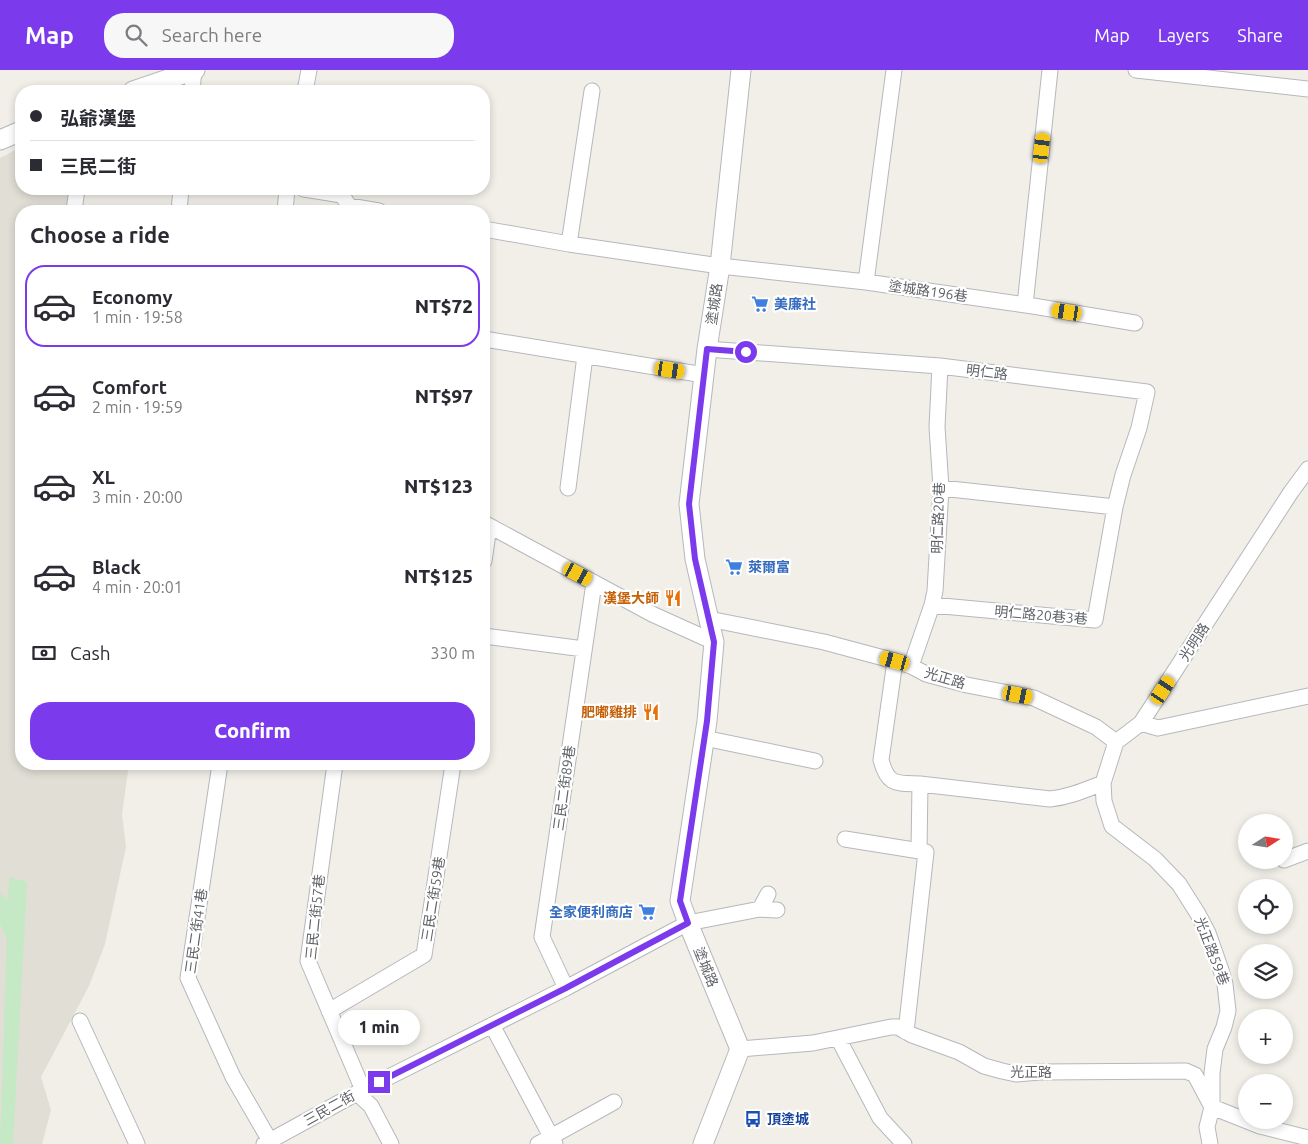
<!DOCTYPE html>
<html lang="en">
<head>
<meta charset="utf-8">
<style>
	:root { --surface:#fff; --page:#f7f7f7; --text:#2b2b33; --muted:#7c7c81; --line:#e1e1e2; --accent:#7c3aed }
	body { margin:0; font-family:Ubuntu,"Noto Sans TC",sans-serif; background:var(--page); color:var(--text); height:100vh; display:flex; flex-direction:column; font-size:19px; white-space:nowrap }
	* { box-sizing:border-box; margin:0 }
	p { font-size:16px; color:var(--muted) }
	.icon { flex:none; width:28px; height:28px; fill:none; stroke:currentColor; stroke-width:2; stroke-linecap:round; stroke-linejoin:round }
	.map { position:relative; flex:1; overflow:hidden }
	.panel { position:absolute; left:15px; top:135px; width:475px; height:565px; display:flex; flex-direction:column; background:var(--surface); border-radius:20px; box-shadow:0 2px 8px #0003 }
	.panel>* { flex:none }
	.guide { position:absolute; left:15px; top:15px; width:475px; height:110px; border-radius:20px; box-shadow:0 2px 8px #0003; display:grid; align-content:center; height:110px; padding:0 15px; background:var(--surface) }
	.needle { width:32px; rotate:78deg }
	.fabs { position:absolute; left:1238px; top:744px; display:grid; gap:10px }
	.fabs a { display:grid; place-items:center; width:55px; height:55px; border-radius:50%; background:var(--surface); box-shadow:0 2px 8px #0003; font-size:25px }
	.end { position:absolute; width:22px; height:22px; margin:-11px; border:6px solid #7c3aed; background:#fff; box-shadow:0 0 0 2px #fff }
	.from { border-radius:50% }
	.bubble { position:absolute; height:35px; border-radius:18px; background:var(--surface); box-shadow:0 2px 8px #0003; font-size:16px; font-weight:800; line-height:35px; text-align:center }
	.car { position:absolute; width:15px; height:30px; margin:-15px -8px; border-radius:6px; box-shadow:0 0 4px 1px #0007; background:linear-gradient(#f5c518 24%,#345 0 40%,#f5c518 0 76%,#345 0 86%,#f5c518 0) }
	.guide b { display:flex; align-items:center; gap:18px; height:48px; font-size:19px }
	.guide b+b { border-top:1px solid var(--line) }
	.guide i { width:12px; height:12px; background:var(--text) }
	ul { padding:0; list-style:none }
	li { display:flex; align-items:center; gap:15px; height:82px; margin:0 10px 8px; padding:0 5px; border:2px solid transparent; border-radius:20px }
	li div { flex:1 }
	li b { display:block; font-size:19px }
	li em { font-style:normal; font-weight:800 }
	li.current { border-color:var(--accent) }
	li>.icon { width:45px; height:45px; stroke-width:1.5 }
	h2 { padding:0 15px; font-size:22px; line-height:60px }
	.pay { display:flex; align-items:center; gap:12px; height:55px; padding:0 15px; font-size:19px }
	.pay p { margin-inline-start:auto }
	.action { display:flex; gap:10px; margin-top:auto; padding:10px 15px }
	.action a { flex:1; height:58px; border-radius:20px; background:var(--accent); color:#fff; font-size:20px; font-weight:800; line-height:58px; text-align:center }
	header { display:flex; align-items:center; gap:30px; box-sizing:border-box; height:70px; padding:0 25px; background:var(--accent); color:#fff }
	header strong { font-size:24px }
	nav { display:flex; gap:28px; margin-inline-start:auto; font-size:18px }
	.search { width:350px; height:45px; background:var(--page); display:flex; align-items:center; gap:12px; box-sizing:border-box; padding:0 18px; border-radius:20px; color:var(--muted); font-size:19px }
	.map>svg:first-child { display:block }
</style>
</head>
<body>
<header>
<strong>Map</strong>
<div class="search"><svg class="icon" aria-label="search" viewBox="0 0 24 24"><circle cx="10" cy="10" r="6"/><path d="M15 15l6 6"/></svg>Search here</div>
<nav><a>Map</a><a>Layers</a><a>Share</a></nav>
</header>
<div class="map">
<svg width="1308" height="1074" viewBox="0 0 1308 1074">
	<rect width="100%" height="100%" fill="#f1efe8"/>
	<!-- education -->
	<path fill="#e1ded6" d="M21,77V119H68L67,141H21V694H129L122,744L126,777L105,874L89,916L41,1007L51,1040L42,1074H0V88Z"/>
	<!-- green -->
	<path fill="#c5e8c5" d="M10,807L27,812L13,1074H0L7,869L0,854V823L7,830Z"/>
	<g fill="none" stroke-linecap="round" stroke-linejoin="round">
		<!-- minor casing -->
		<g stroke="#b5b8bc" stroke-width="17">
			<path id="minor" d="M1136,0L1308,19
				M192,21L194,0
				M305,21L309,0
				M304,119L342,125
				M342,125L349,136L379,141
				M74,141L77,119
				M179,141L181,119
				M285,141L287,119
				M484,159L569,174L720,196L866,212L1033,236L1135,253
				M569,174L592,21
				M866,212L894,0
				M1025,235L1050,0
				M484,269L704,305
				M707,279L940,296L1147,322L1139,358L1123,405L1115,437L1095,550L932,535
				M568,418L585,286
				M941,418L1115,437
				M484,453L652,544L714,572
				M484,491L489,456
				M709,549L824,572L895,591L911,596L926,604L967,615L1034,628L1096,657L1116,672
				M484,566L584,579
				M895,591L881,690C888,716 896,713 920,714L1050,729C1069,727 1085,720 1103,713
				M911,596L932,535L935,521L941,418L937,357L940,296
				M1141,653L1158,658L1308,626
				M704,668L815,691
				M220,694L188,908L233,1007L270,1071
				M335,694L308,891L363,1020
				M845,769L926,782L906,962
				M919,781L920,714
				M1284,790L1308,781
				M760,839L768,824
				M566,918L542,867L594,513
				M329,941L424,885L453,694
				M80,951L137,1074
				M492,955L555,1074
				M838,968L880,1048L904,1074
				M740,979L813,973L891,957H898L912,965L959,982L984,996L1002,1001L1016,1004L1040,1002L1186,1001L1195,1005L1212,1037L1260,1056L1308,1068
				M357,1023L371,1036L391,1074
				M264,1074L357,1023L566,918L688,853L760,839L777,840
				M538,1074L614,1032
				M1210,1074L1207,1057L1212,1037V1003L1215,979L1224,957L1228,941L1225,914L1221,900L1208,863L1198,844L1179,814L1155,789L1112,756L1104,731L1103,713L1116,672L1141,653L1291,422L1308,399"/>
		</g>
		<!-- tertiary casing -->
		<g stroke="#b5b8bc" stroke-width="21">
			<path id="tertiary" d="M133,21L195,0
				M0,70L21,61
				M703,1074L740,979L688,853L680,831L707,651L714,572L695,489L689,434L707,279L720,196L741,0"/>
		</g>
		<!-- minor -->
		<use href="#minor" stroke="#fff" stroke-width="15"/>
		<!-- tertiary -->
		<use href="#tertiary" stroke="#fff" stroke-width="19"/>
	</g>
	<g fill="none" stroke-linecap="round" stroke-linejoin="round">
		<!-- route -->
		<path stroke="#7c3aed" stroke-width="6" d="M379,1012L566,918L688,853L680,831L707,651L714,572L695,489L689,434L707,279L746,282"/>
	</g>
	<!-- icons -->
	<defs>
		<g id="supermarket-bare" transform="scale(1.35)"><path d="M-6-5.5h2.5l.6 2H6L4.5 2H-2.5L-4.4-4H-6ZM-1.5 3.2a1.3 1.3 0 1 0 .1 0ZM3 3.2a1.3 1.3 0 1 0 .1 0Z" fill="#3f7fe0" stroke="#fff" stroke-width="2.5" paint-order="stroke"/></g>
		<g id="restaurant-bare" transform="scale(1.35)"><path d="M-5-6h1v4h1v-4h1v4h1v-4h1v5L-1.5 .5V6h-2V.5L-5-1ZM5-6V6H3V1.5H1.5Q1.5-4 5-6Z" fill="#e8710a" stroke="#fff" stroke-width="2.5" paint-order="stroke"/></g>
		<g id="bus-bare" transform="scale(1.35)"><path d="M-5-6H5V4H4V6H2V4H-2V6H-4V4H-5ZM-3.5-4V0h7V-4ZM-3.5 1.2v1.5H-2V1.2ZM2 1.2v1.5H3.5V1.2Z" fill="#1a4fb4" stroke="#fff" stroke-width="2.5" paint-order="stroke"/></g>
	</defs>
	<g fill-rule="evenodd">
		<use href="#supermarket-bare" x="760" y="234"/>
		<use href="#supermarket-bare" x="734" y="497"/>
		<use href="#restaurant-bare" x="673" y="528"/>
		<use href="#restaurant-bare" x="651" y="642"/>
		<use href="#supermarket-bare" x="647" y="842"/>
		<use href="#bus-bare" x="753" y="1049"/>
	</g>
	<g text-anchor="middle" dominant-baseline="central" stroke-width="4.5" stroke-linejoin="round" paint-order="stroke">
		<!-- street labels -->
		<g font-size="14" fill="#5f6368" stroke="#fff">
			<text transform="translate(928 221) rotate(8)">塗城路196巷</text>
			<text transform="translate(714 234) rotate(-82)">塗城路</text>
			<text transform="translate(987 302) rotate(7)">明仁路</text>
			<text transform="translate(938 448) rotate(-88)">明仁路20巷</text>
			<text transform="translate(1041 545) rotate(5)">明仁路20巷3巷</text>
			<text transform="translate(1194 572) rotate(-57)">光明路</text>
			<text transform="translate(945 608) rotate(17)">光正路</text>
			<text transform="translate(564 718) rotate(-82)">三民二街89巷</text>
			<text transform="translate(433 829) rotate(-81)">三民二街59巷</text>
			<text transform="translate(315 847) rotate(-84)">三民二街57巷</text>
			<text transform="translate(196 861) rotate(-82)">三民二街41巷</text>
			<text transform="translate(1212 881) rotate(69)">光正路59巷</text>
			<text transform="translate(706 897) rotate(68)">塗城路</text>
			<text x="1031" y="1002">光正路</text>
			<text transform="translate(329 1038) rotate(-29)">三民二街</text>
		</g>
		<!-- shop labels -->
		<g font-size="14" font-weight="bold" fill="#366cbe" stroke="#fff" text-anchor="start">
			<text x="774" y="234">美廉社</text>
			<text x="748" y="497">萊爾富</text>
			<text x="633" y="842" text-anchor="end">全家便利商店</text>
		</g>
		<!-- food labels -->
		<g font-size="14" font-weight="bold" fill="#c56008" stroke="#fff" text-anchor="end">
			<text x="659" y="528">漢堡大師</text>
			<text x="637" y="642">肥嘟雞排</text>
		</g>
		<!-- transit labels -->
		<g font-size="14" font-weight="bold" fill="#164399" stroke="#fff" text-anchor="start">
			<text x="767" y="1049">頂塗城</text>
		</g>
	</g>
</svg>
<div class="fabs">
<a><svg class="needle" viewBox="-14 -14 28 28"><path d="M0-13l5 13h-10z" fill="#e53935"/><path d="M0 13l5-13h-10z" fill="#7c7c81"/></svg></a>
<a><svg class="icon" aria-label="locate" viewBox="0 0 24 24"><circle cx="12" cy="12" r="6"/><path d="M12 2v4M12 18v4M2 12h4M18 12h4"/></svg></a>
<a><svg class="icon" aria-label="layers" viewBox="0 0 24 24"><path d="M12 4l9 5-9 5-9-5zM3 14l9 5 9-5"/></svg></a>
<a>+</a>
<a>−</a>
</div>
<i class="end from" style="left:746px;top:282px"></i>
<i class="end" style="left:379px;top:1012px"></i>
<div class="bubble" style="left:338px;top:940px;width:82px">1 min</div>
<i class="car" style="left:1042px;top:78px;rotate:7deg"></i>
<i class="car" style="left:1067px;top:242px;rotate:279deg"></i>
<i class="car" style="left:670px;top:300px;rotate:99deg"></i>
<i class="car" style="left:578px;top:504px;rotate:118deg"></i>
<i class="car" style="left:895px;top:591px;rotate:285deg"></i>
<i class="car" style="left:1163px;top:620px;rotate:33deg"></i>
<i class="car" style="left:1018px;top:625px;rotate:101deg"></i>
<div class="guide">
<b><i class="from"></i>弘爺漢堡</b>
<b><i></i>三民二街</b>
</div>
<section class="panel">
<h2>Choose a ride</h2>
<ul>
<li class="current"><svg class="icon" aria-label="car" viewBox="0 0 24 24"><path d="M5 17H2v-5l4-1 3-4h7l3 4 3 1v5h-3M9 17h6M6 11h13"/><circle cx="7" cy="17" r="2"/><circle cx="17" cy="17" r="2"/></svg><div><b>Economy</b><p>1 min · 19:58</p></div><em>NT$72</em></li>
<li><svg class="icon" aria-label="car" viewBox="0 0 24 24"><path d="M5 17H2v-5l4-1 3-4h7l3 4 3 1v5h-3M9 17h6M6 11h13"/><circle cx="7" cy="17" r="2"/><circle cx="17" cy="17" r="2"/></svg><div><b>Comfort</b><p>2 min · 19:59</p></div><em>NT$97</em></li>
<li><svg class="icon" aria-label="car" viewBox="0 0 24 24"><path d="M5 17H2v-5l4-1 3-4h7l3 4 3 1v5h-3M9 17h6M6 11h13"/><circle cx="7" cy="17" r="2"/><circle cx="17" cy="17" r="2"/></svg><div><b>XL</b><p>3 min · 20:00</p></div><em>NT$123</em></li>
<li><svg class="icon" aria-label="car" viewBox="0 0 24 24"><path d="M5 17H2v-5l4-1 3-4h7l3 4 3 1v5h-3M9 17h6M6 11h13"/><circle cx="7" cy="17" r="2"/><circle cx="17" cy="17" r="2"/></svg><div><b>Black</b><p>4 min · 20:01</p></div><em>NT$125</em></li>
</ul>
<div class="pay"><svg class="icon" aria-label="cash" viewBox="0 0 24 24"><path d="M3 7h18v10H3z"/><circle cx="12" cy="12" r="2"/></svg>Cash<p>330 m</p></div>
<div class="action"><a>Confirm</a></div>
</section>
</div>
</body>
</html>
